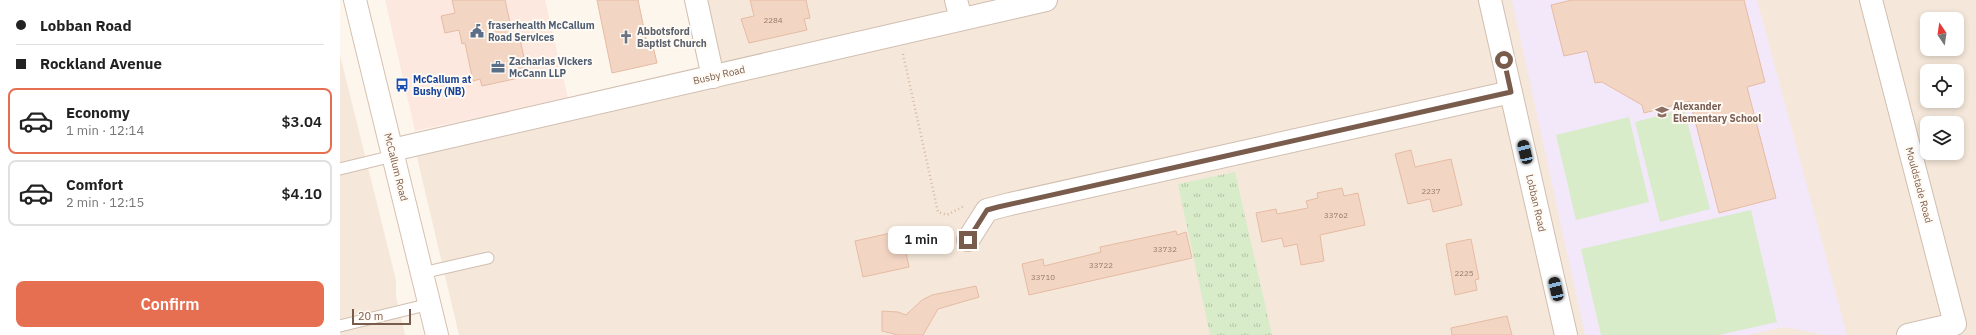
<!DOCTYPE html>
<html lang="en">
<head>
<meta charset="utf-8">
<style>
	:root { --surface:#fff; --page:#f2f2f2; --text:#222; --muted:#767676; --line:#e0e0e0; --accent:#e76f51 }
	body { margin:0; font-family:"IBM Plex Sans",sans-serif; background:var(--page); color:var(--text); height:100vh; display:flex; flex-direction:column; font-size:15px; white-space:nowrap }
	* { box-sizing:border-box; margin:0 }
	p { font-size:13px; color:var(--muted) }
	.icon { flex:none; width:22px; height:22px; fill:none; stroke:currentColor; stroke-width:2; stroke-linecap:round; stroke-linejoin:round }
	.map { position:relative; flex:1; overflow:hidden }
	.details { display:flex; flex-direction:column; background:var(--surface); width:340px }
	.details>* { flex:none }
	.hud { display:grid; align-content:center; height:88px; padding:0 16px; background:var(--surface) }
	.needle { width:26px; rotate:347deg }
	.controls { position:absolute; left:1580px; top:12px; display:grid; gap:8px }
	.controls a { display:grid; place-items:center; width:44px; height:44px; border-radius:8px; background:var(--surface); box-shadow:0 2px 6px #0003; font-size:20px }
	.scale { position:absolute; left:12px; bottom:10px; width:59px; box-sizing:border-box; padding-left:4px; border:2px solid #7a5c4d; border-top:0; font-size:11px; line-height:14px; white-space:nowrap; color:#7a5c4d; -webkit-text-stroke:3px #fffaf3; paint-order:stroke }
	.end { position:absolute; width:18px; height:18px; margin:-9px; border:5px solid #7a5c4d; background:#fff; box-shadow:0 0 0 2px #fff }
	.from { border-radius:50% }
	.bubble { position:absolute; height:28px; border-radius:8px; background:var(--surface); box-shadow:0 2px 6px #0003; font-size:13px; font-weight:600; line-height:28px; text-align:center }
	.car { position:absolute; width:12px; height:24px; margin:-12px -6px; border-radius:5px; box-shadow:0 0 3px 1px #0007; background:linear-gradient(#222 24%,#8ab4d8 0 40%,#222 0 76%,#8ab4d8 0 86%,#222 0) }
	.hud b { display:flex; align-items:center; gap:14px; height:38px; font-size:15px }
	.hud b+b { border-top:1px solid var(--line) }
	.hud i { width:10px; height:10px; background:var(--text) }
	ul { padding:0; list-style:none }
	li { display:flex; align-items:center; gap:12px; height:66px; margin:0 8px 6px; padding:0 8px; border:2px solid var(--line); border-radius:8px }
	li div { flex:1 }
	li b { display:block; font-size:15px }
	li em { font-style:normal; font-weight:600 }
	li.current { border-color:var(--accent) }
	li>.icon { width:36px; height:36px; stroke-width:1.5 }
	.button { display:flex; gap:8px; margin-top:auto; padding:8px 16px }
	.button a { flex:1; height:46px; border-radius:8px; background:var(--accent); color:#fff; font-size:16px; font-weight:600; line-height:46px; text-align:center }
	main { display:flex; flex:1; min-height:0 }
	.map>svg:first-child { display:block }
</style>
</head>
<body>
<main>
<section class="details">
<div class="hud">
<b><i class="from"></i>Lobban Road</b>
<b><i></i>Rockland Avenue</b>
</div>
<ul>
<li class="current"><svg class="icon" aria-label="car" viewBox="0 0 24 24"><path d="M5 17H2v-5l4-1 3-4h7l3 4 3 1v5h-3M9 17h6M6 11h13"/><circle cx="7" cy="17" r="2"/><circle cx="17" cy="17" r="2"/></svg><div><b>Economy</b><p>1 min · 12:14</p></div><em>$3.04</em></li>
<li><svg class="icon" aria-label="car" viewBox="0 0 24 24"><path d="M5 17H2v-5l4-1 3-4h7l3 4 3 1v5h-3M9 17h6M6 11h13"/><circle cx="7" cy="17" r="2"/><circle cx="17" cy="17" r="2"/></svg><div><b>Comfort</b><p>2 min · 12:15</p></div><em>$4.10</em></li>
</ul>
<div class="button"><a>Confirm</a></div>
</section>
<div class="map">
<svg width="1636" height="335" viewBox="0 0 1636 335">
	<defs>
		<pattern id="grass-tufts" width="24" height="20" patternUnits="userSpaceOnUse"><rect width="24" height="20" fill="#d8ecc9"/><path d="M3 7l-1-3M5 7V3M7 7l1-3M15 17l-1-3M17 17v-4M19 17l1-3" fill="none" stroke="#b4c2a5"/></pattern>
	</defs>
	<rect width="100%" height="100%" fill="#fdf6ec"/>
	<!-- residential -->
	<path fill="#f5e8da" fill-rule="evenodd" d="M361,0H1636V335H119L75,149L379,80ZM1587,19H1617V49H1587ZM1587,71H1617V101H1587ZM1587,123H1617V153H1587Z
		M0,55L56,280V296L65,335H0Z"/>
	<!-- commercial -->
	<path fill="#fde8e0" d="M45,0H205L228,98L75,131Z"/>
	<!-- education -->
	<path fill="#f3e8fa" d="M1172,0H1417L1507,335H1485L1445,327L1408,335H1245Z"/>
	<!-- grass -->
	<path fill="url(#grass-tufts)" d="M895,172L932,335H870L838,184Z"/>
	<!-- green -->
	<path fill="#d8ecc9" d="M1344,109L1370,209L1320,222L1295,122Z
		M1289,117L1309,202L1236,220L1216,135Z
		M1411,210L1437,322L1379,335H1261L1241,249Z"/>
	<!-- building -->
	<path fill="#f3d5c3" stroke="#e6bba3" d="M112,0H165L174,40L180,39L188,76L142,86L140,79L133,81L125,43L122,44L119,30L105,33L101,16L115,13Z
		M257,0H298L307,43L312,42L317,63L272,73Z
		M410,0H466L470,18L464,19L467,30L409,43L401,19L414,16Z
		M1232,0H1404L1425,82L1407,87L1436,198L1379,213L1350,101L1304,113L1302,105L1262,82L1255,83L1247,51L1224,56L1211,5Z
		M1071,150L1075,167L1111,159L1122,205L1093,212L1090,199L1068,204L1055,154Z
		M1002,188L1004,196L1018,193L1025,225L980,235L984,261L961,265L957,244L944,247L942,238L922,242L916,213L936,209L937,214L968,208L966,201L978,198L977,193Z
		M836,231L837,235L846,232L852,258L689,295L682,264L703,259L704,266L761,252L760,247Z
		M555,232L559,250L565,248L569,267L523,277L515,241Z
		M1131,239L1139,279L1135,280L1137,290L1115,295L1106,244Z
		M636,286L639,297L598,309L583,335H558L542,331V311L558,312L566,315L582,300L592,295Z
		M1167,316L1172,335H1112L1111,328Z"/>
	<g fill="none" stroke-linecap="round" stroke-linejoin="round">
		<!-- lane casing -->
		<g stroke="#d1beb0" stroke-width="13">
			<path id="lane" d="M0,169L53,156
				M82,273L148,258
				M0,326L90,304"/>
		</g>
		<!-- street casing -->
		<g stroke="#d1beb0" stroke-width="24">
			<path id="street" d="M356,0L373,77
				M616,0L621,19
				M1150,0L1226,335
				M1531,0L1615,324L1568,335
				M52,150L706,0
				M628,240L647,210L670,204L1171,92"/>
		</g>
		<!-- secondary casing -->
		<g stroke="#d6c0b0" stroke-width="24">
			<path id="secondary" d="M15,0L97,335"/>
		</g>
		<!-- path -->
		<path stroke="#d9b8a5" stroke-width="2.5" stroke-dasharray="1 3" stroke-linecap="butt" d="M563,54L598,212L607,215L624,206"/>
		<!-- lane -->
		<use href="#lane" stroke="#fff" stroke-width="11"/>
		<!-- street -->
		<use href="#street" stroke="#fff" stroke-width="22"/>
		<!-- secondary -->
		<use href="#secondary" stroke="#fff" stroke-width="22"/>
	</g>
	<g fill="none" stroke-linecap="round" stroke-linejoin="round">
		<!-- route -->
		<path stroke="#7a5c4d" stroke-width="5" d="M628,240L647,210L658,207L1171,92L1164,60"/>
	</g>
	<!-- icons -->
	<defs>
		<g id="civic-bare" transform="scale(1.08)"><path d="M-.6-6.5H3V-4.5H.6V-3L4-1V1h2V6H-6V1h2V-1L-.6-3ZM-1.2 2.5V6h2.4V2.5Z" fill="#5c6f8a" stroke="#fffaf3" stroke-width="2.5" paint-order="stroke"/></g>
		<g id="church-bare" transform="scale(1.08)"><path d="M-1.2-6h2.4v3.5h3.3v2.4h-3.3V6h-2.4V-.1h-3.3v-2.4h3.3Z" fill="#6b7280" stroke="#fffaf3" stroke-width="2.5" paint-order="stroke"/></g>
		<g id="office-bare" transform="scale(1.08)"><path d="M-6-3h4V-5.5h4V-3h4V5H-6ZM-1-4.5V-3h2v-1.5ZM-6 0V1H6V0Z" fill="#5c6f8a" stroke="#fffaf3" stroke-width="2.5" paint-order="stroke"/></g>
		<g id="bus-bare" transform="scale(1.08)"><path d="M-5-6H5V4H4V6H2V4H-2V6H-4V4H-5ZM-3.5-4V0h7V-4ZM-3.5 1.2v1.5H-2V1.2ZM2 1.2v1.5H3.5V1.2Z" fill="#1a4fb4" stroke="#fffaf3" stroke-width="2.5" paint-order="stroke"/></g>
		<g id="school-bare" transform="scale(1.08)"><path d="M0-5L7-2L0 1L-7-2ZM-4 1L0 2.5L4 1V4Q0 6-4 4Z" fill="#8d6e63" stroke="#fffaf3" stroke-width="2.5" paint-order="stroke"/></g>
	</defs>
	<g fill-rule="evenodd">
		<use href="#civic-bare" x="137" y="31"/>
		<use href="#church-bare" x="286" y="37"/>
		<use href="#office-bare" x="158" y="67"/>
		<use href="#bus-bare" x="62" y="85"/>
		<use href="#school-bare" x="1322" y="112"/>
	</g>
	<g text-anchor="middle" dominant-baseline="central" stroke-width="4" stroke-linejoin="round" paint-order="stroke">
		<!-- number labels -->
		<g font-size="8" fill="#987a6a">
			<text x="433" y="20">2284</text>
			<text x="1091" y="191">2237</text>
			<text x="996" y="215">33762</text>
			<text x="825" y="249">33732</text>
			<text x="761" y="265">33722</text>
			<text x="1124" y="273">2225</text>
			<text x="703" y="277">33710</text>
		</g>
		<!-- service labels -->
		<g font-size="10" font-weight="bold" fill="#4e5e75" stroke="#fffaf3" text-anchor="start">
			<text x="148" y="25">fraserhealth McCallum<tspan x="148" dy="12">Road Services</tspan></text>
			<text x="169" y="61">Zacharias Vickers<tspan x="169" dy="12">McCann LLP</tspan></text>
		</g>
		<!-- worship labels -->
		<g font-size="10" font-weight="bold" fill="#5b616d" stroke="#fffaf3" text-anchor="start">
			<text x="297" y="31">Abbotsford<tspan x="297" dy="12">Baptist Church</tspan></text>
		</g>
		<!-- street labels -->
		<g font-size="10" fill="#7a5c4d" stroke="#fffaf3">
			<text transform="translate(379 75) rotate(-13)">Busby Road</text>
			<text transform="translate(56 167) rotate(76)">McCallum Road</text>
			<text transform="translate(1579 185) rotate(75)">Mouldstade Road</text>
			<text transform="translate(1196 203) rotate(77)">Lobban Road</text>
		</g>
		<!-- transit labels -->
		<g font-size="10" font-weight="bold" fill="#164399" stroke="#fffaf3" text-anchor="start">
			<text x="73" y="79">McCallum at<tspan x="73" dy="12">Bushy (NB)</tspan></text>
		</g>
		<!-- education labels -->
		<g font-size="10" font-weight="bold" fill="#785e54" stroke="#fffaf3" text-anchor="start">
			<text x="1333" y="106">Alexander<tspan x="1333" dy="12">Elementary School</tspan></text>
		</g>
	</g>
</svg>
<div class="controls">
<a><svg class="needle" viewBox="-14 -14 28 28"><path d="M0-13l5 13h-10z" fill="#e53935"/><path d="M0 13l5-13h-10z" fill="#767676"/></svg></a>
<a><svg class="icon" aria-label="locate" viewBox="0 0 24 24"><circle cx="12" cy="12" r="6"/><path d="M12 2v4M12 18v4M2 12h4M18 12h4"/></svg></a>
<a><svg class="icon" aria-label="layers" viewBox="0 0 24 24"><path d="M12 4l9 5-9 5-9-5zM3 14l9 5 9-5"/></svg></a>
</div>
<div class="scale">20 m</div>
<i class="end from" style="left:1164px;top:60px"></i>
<i class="end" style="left:628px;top:240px"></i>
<div class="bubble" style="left:548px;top:226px;width:66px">1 min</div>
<i class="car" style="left:1185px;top:152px;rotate:347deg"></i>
<i class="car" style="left:1216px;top:289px;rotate:347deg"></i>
</div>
</main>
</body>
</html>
